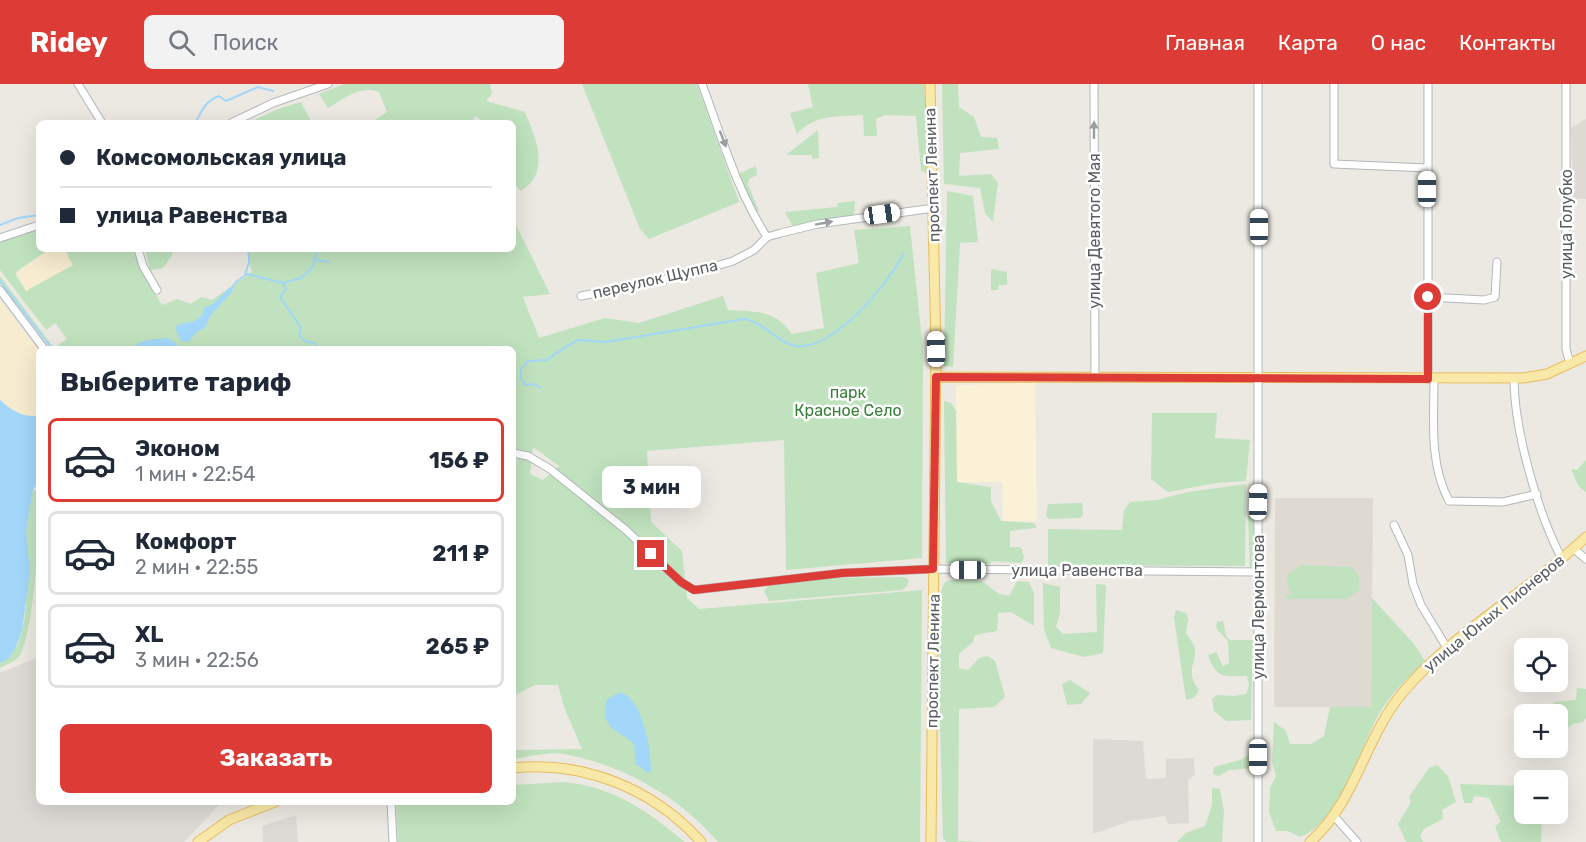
<!DOCTYPE html>
<html lang="ru">
<head>
<meta charset="utf-8">
<style>
	:root { --surface:#fff; --page:#f2f2f3; --text:#1f2937; --muted:#747a83; --line:#e0e1e3; --accent:#dd3b35 }
	body { margin:0; font-family:Rubik,sans-serif; background:var(--page); color:var(--text); height:100vh; display:flex; flex-direction:column; font-size:22px; white-space:nowrap }
	* { box-sizing:border-box; margin:0 }
	p { font-size:20px; color:var(--muted) }
	.icon { flex:none; width:33px; height:33px; fill:none; stroke:currentColor; stroke-width:2; stroke-linecap:round; stroke-linejoin:round }
	.map { position:relative; flex:1; overflow:hidden }
	.panel { position:absolute; left:36px; top:262px; width:480px; height:459px; display:flex; flex-direction:column; background:var(--surface); border-radius:9px; box-shadow:0 6px 24px #0002 }
	.panel>* { flex:none }
	.guide { position:absolute; left:36px; top:36px; width:480px; height:132px; border-radius:9px; box-shadow:0 6px 24px #0002; display:grid; align-content:center; height:132px; padding:0 24px; background:var(--surface) }
	.buttons { position:absolute; left:1514px; top:554px; display:grid; gap:12px }
	.buttons a { display:grid; place-items:center; width:54px; height:54px; border-radius:9px; background:var(--surface); box-shadow:0 6px 24px #0002; font-size:30px }
	.end { position:absolute; width:27px; height:27px; margin:-14px; border:8px solid #dd3b35; background:#fff; box-shadow:0 0 0 3px #fff }
	.from { border-radius:50% }
	.bubble { position:absolute; height:42px; border-radius:9px; background:var(--surface); box-shadow:0 6px 24px #0002; font-size:20px; font-weight:700; line-height:42px; text-align:center }
	.car { position:absolute; width:18px; height:36px; margin:-18px -9px; border-radius:8px; box-shadow:0 0 4px 2px #0007; background:linear-gradient(#fff 24%,#345 0 40%,#fff 0 76%,#345 0 86%,#fff 0) }
	.guide b { display:flex; align-items:center; gap:21px; height:57px; font-size:22px }
	.guide b+b { border-top:2px solid var(--line) }
	.guide i { width:15px; height:15px; background:var(--text) }
	ul { padding:0; list-style:none }
	li { display:flex; align-items:center; gap:18px; height:84px; margin:0 12px 9px; padding:0 12px; border:3px solid var(--line); border-radius:9px }
	li div { flex:1 }
	li b { display:block; font-size:22px }
	li em { font-style:normal; font-weight:700 }
	li.active { border-color:var(--accent) }
	li>.icon { width:54px; height:54px; stroke-width:1.5 }
	h2 { padding:0 24px; font-size:27px; line-height:72px }
	.button { display:flex; gap:12px; margin-top:auto; padding:12px 24px }
	.button a { flex:1; height:69px; border-radius:9px; background:var(--accent); color:#fff; font-size:24px; font-weight:700; line-height:69px; text-align:center }
	header { display:flex; align-items:center; gap:36px; box-sizing:border-box; height:84px; padding:0 30px; background:var(--accent); color:#fff }
	header strong { font-size:28px }
	nav { display:flex; gap:33px; margin-inline-start:auto; font-size:21px }
	.search { width:420px; height:54px; background:var(--page); display:flex; align-items:center; gap:15px; box-sizing:border-box; padding:0 21px; border-radius:9px; color:var(--muted); font-size:22px }
	.map>svg:first-child { display:block }
</style>
</head>
<body>
<header>
<strong>Ridey</strong>
<div class="search"><svg class="icon" aria-label="search" viewBox="0 0 24 24"><circle cx="10" cy="10" r="6"/><path d="M15 15l6 6"/></svg>Поиск</div>
<nav><a>Главная</a><a>Карта</a><a>О нас</a><a>Контакты</a></nav>
</header>
<div class="map">
<svg width="1586" height="758" viewBox="0 0 1586 758">
	<rect width="100%" height="100%" fill="#ebe9e1"/>
	<!-- commercial -->
	<path fill="#fbf1d6" d="M1035,299L1037,437H1003L1002,398H957L956,301Z"/>
	<!-- industrial -->
	<path fill="#dddad5" d="M1586,35V115H1573L1571,44Z
		M39,573V718L221,719L184,758H0V589Z
		M1093,655L1143,657L1146,695L1166,694V675L1194,674L1195,691L1188,696L1189,739L1168,740L1165,732L1130,737L1093,750Z
		M296,731L298,758H263L262,742Z"/>
	<!-- education -->
	<path fill="#dedad2" d="M1275,414H1373L1371,623H1274Z"/>
	<!-- green -->
	<path fill="#c0e2be" fill-rule="evenodd" d="M344,0H490L492,10L486,17L525,28C536,55 551,88 521,107L513,99V39H485L475,32L472,39H370L387,28L379,8C360,1 345,14 328,24L319,10Z
		M582,0H697L739,118L649,155L640,145Z
		M808,0H924L930,92L921,86L916,32L885,31L876,35L877,52H864L863,31C839,33 814,30 797,50L790,29L813,23Z
		M942,0H958L959,23L974,33L981,53L997,54L999,65L960,69L959,92L991,90L998,99L993,138L985,129L980,104L944,100Z
		M301,18L312,39H248L278,25Z
		M818,46L819,74L812,75V71H786Z
		M756,82L757,91L749,95L748,101L759,127L755,129L738,90Z
		M947,107L973,112L978,158L960,159L953,283L944,282Z
		M855,117L854,132L793,143L785,128L837,123L838,119Z
		M513,135L550,210L523,213L539,254L605,234L639,239L723,212L728,226C754,228 775,225 792,250L824,244L816,189L859,179L854,146L910,142L923,266L922,474L786,486L784,356L647,367L651,438L682,467L687,514L699,525L922,506L920,758H718C680,713 621,680 564,670C549,667 528,673 513,675V666L582,665L564,623L558,601H535L513,612V266L52,265L0,199V192L54,264L67,255L55,239L46,246L0,186V158L39,144V165H50L17,187L16,191L26,207L68,171L64,165H135L139,182L162,221L177,215L191,220L201,213L212,216L252,188L246,165H513ZM533,363L559,382L543,396L530,390Z
		M145,165H171L173,170L163,184L150,186Z
		M991,185L1007,188V201H999L998,206H991Z
		M944,317L951,319L956,327L957,398L991,403V417L1001,437L1033,439L1036,441V444L1010,447V463H1021L1024,473L1022,479L991,477V480L946,479Z
		M1152,329H1217L1215,354L1250,356L1246,397L1216,399L1168,408L1151,395Z
		M1586,376V408L1579,403L1571,385L1577,386Z
		M1246,400L1245,482L1048,481V445L1122,446L1124,426L1130,418L1157,416L1188,408Z
		M33,406L39,407V473H36C37,490 29,557 20,571C15,578 7,580 0,584V579C37,561 24,481 26,447C27,434 30,419 33,406Z
		M1082,419L1083,430L1081,434L1049,435L1046,432L1048,420Z
		M1251,423L1255,425V480L1250,484L1248,432Z
		M1300,481L1351,483L1359,491V506L1347,515H1286V511H1292L1287,502L1288,490Z
		M904,493L909,496L907,502L902,506L769,517L764,507L768,502L834,494Z
		M950,496C959,496 971,495 980,497C991,500 995,513 1010,511L1017,497L1029,498L1034,509V542L1011,528L998,529L997,547L975,551L973,558L959,570V584L968,586L979,574L988,572L995,577L1005,613L994,623L959,625L958,757L982,758H946L943,754L939,599L941,507L945,498Z
		M1043,499L1060,503V529L1056,543L1063,550L1097,548L1096,500L1106,501L1103,569L1084,573L1051,564L1044,545Z
		M1372,514L1414,560L1425,577C1410,592 1389,611 1379,630C1358,667 1343,736 1300,753L1288,747H1276L1269,728L1270,704L1276,692L1272,678L1274,638L1286,647L1290,660H1311L1324,652L1330,623H1371Z
		M1176,526L1186,529L1188,535L1186,550C1209,575 1179,580 1199,606L1194,614L1186,616L1174,533Z
		M1223,537L1226,552L1230,556H1253L1251,636L1226,637L1214,627L1212,615L1217,611L1233,612L1246,610L1249,601L1247,592C1224,592 1217,596 1208,571L1216,568L1223,582L1229,579L1228,557L1216,544L1217,538Z
		M1070,596L1090,609L1081,620L1067,621L1062,600Z
		M1577,604L1586,605V634L1583,638L1573,640L1564,647L1559,642L1560,629L1556,626L1548,629L1547,625L1555,618L1576,616Z
		M1248,671L1253,673L1254,684L1229,686L1219,692L1213,690L1214,683L1240,676Z
		M1437,681L1448,692L1456,718L1442,726L1443,735L1424,745L1420,751L1423,758H1406L1398,740L1411,718L1409,713L1429,684Z
		M564,698C615,703 647,727 685,758H398L396,719L513,718V701Z
		M1460,700L1524,702V729H1542L1541,758H1501L1495,742L1501,738L1489,714L1474,712L1472,719H1464Z
		M1212,704L1220,705L1224,728L1222,758H1177L1186,749L1205,742L1212,721Z"/>
	<!-- sand -->
	<path fill="#f7ecd0" d="M50,165H64L73,181L26,207L16,189Z
		M0,216L39,267V331C24,335 11,326 0,316Z"/>
	<!-- water -->
	<path fill="#a3d7f9" d="M229,204H233L232,208L210,232L205,244L198,247L188,258L181,257L175,244L178,241C189,236 202,240 204,224L213,220Z
		M167,254L176,259L178,265H126L147,256Z
		M0,316C11,326 24,335 39,331V396L33,406L26,447L30,487L22,547L15,565L8,575L0,579Z
		M620,608C643,615 651,665 651,686L648,689L636,680L634,660C619,645 599,647 607,615Z"/>
	<g fill="none" stroke-linecap="round" stroke-linejoin="round">
		<!-- stream -->
		<path stroke="#a3d7f9" stroke-width="2" d="M195,39C202,27 205,17 219,12L226,17L258,3L273,7
			M0,141L18,134L39,131
			M316,176L329,178
			M245,191L249,178V165
			M0,197L53,266
			M283,199L301,194L312,184L318,165
			M231,205L236,198L247,190L283,199L286,205L280,213L301,244L299,250L304,257L315,259L320,266
			M513,301L516,300
			M541,304L534,300L526,301L521,295V285L528,277L548,276C551,272 572,259 578,256L606,258L744,235C765,238 777,259 796,262C832,267 889,200 903,170"/>
		<!-- minor casing -->
		<g stroke="#b3b7bb" stroke-width="9">
			<path id="minor" d="M78,0L102,39
				M702,0C721,51 737,107 767,153
				M1094,0L1095,293
				M1258,0V758
				M1334,0V80L1427,84
				M1566,0V265L1570,280
				M231,39L273,19L328,0
				M0,154L39,141
				M138,165L143,182L157,206
				M0,206L45,266
				M581,212L690,190L733,177L754,166L767,153L781,149L818,140L934,124
				M1428,213L1484,216L1495,213L1497,178
				M1514,294C1514,346 1538,430 1562,475
				M1428,295V0
				M1434,295C1434,337 1429,379 1449,417L1503,418L1537,410
				M513,369L528,372L550,385L626,446L681,498L694,506L842,489L933,485L1257,488
				M1394,441L1408,471L1413,500L1421,521L1447,564
				M1574,465L1586,475
				M391,718L393,758
				M1334,732L1357,758"/>
		</g>
		<!-- major casing -->
		<g stroke="#e8bb5d" stroke-width="11">
			<path id="major" d="M930,0L936,265L931,758
				M936,293L1523,294L1547,290L1586,272
				M513,684C583,676 654,705 701,758
				M198,758L229,736L275,718
				M1310,758C1356,718 1365,652 1404,607C1456,546 1528,508 1586,453"/>
		</g>
		<!-- minor -->
		<use href="#minor" stroke="#fff" stroke-width="7"/>
		<!-- major -->
		<use href="#major" stroke="#f9e9a8" stroke-width="9"/>
	</g>
	<!-- one-way arrows -->
	<defs><path id="oneway-solid" d="M-6-.8H1V-3.2L6.5 0L1 3.2V.8H-6Z" transform="scale(1.5)"/></defs>
	<g fill="#9b9ea0">
		<use href="#oneway-solid" transform="translate(1094 46) rotate(-90)"/>
		<use href="#oneway-solid" transform="translate(723 55) rotate(69)"/>
		<use href="#oneway-solid" transform="translate(824 139) rotate(-10)"/>
	</g>
	<g fill="none" stroke-linecap="round" stroke-linejoin="round">
		<!-- route -->
		<path stroke="#dd3b35" stroke-width="8" d="M651,470L681,498L694,506L842,489L933,485L936,293L1428,295V213"/>
	</g>
	<g text-anchor="middle" dominant-baseline="central" stroke-width="5" stroke-linejoin="round" paint-order="stroke">
		<!-- street labels -->
		<g font-size="16" fill="#595d61" stroke="#fff">
			<text transform="translate(932 91) rotate(-92)">проспект Ленина</text>
			<text transform="translate(1566 140) rotate(-90)">улица Голубко</text>
			<text transform="translate(1094 147) rotate(-90)">улица Девятого Мая</text>
			<text transform="translate(655 195) rotate(-13)">переулок Щуппа</text>
			<text x="1077" y="486">улица Равенства</text>
			<text transform="translate(1258 523) rotate(-90)">улица Лермонтова</text>
			<text transform="translate(1494 529) rotate(-39)">улица Юных Пионеров</text>
			<text transform="translate(933 577) rotate(-89)">проспект Ленина</text>
		</g>
		<!-- park labels -->
		<g font-size="16" fill="#398039" stroke="#fff">
			<text x="848" y="308">парк<tspan x="848" dy="18">Красное Село</tspan></text>
		</g>
	</g>
</svg>
<div class="buttons">
<a><svg class="icon" aria-label="locate" viewBox="0 0 24 24"><circle cx="12" cy="12" r="6"/><path d="M12 2v4M12 18v4M2 12h4M18 12h4"/></svg></a>
<a>+</a>
<a>−</a>
</div>
<i class="end from" style="left:1428px;top:213px"></i>
<i class="end" style="left:651px;top:470px"></i>
<div class="bubble" style="left:602px;top:382px;width:99px">3 мин</div>
<i class="car" style="left:1427px;top:105px;rotate:0deg"></i>
<i class="car" style="left:882px;top:130px;rotate:82deg"></i>
<i class="car" style="left:1259px;top:143px;rotate:0deg"></i>
<i class="car" style="left:936px;top:265px;rotate:359deg"></i>
<i class="car" style="left:1258px;top:418px;rotate:1deg"></i>
<i class="car" style="left:968px;top:486px;rotate:270deg"></i>
<i class="car" style="left:1258px;top:673px;rotate:180deg"></i>
<div class="guide">
<b><i class="from"></i>Комсомольская улица</b>
<b><i></i>улица Равенства</b>
</div>
<section class="panel">
<h2>Выберите тариф</h2>
<ul>
<li class="active"><svg class="icon" aria-label="car" viewBox="0 0 24 24"><path d="M5 17H2v-5l4-1 3-4h7l3 4 3 1v5h-3M9 17h6M6 11h13"/><circle cx="7" cy="17" r="2"/><circle cx="17" cy="17" r="2"/></svg><div><b>Эконом</b><p>1 мин · 22:54</p></div><em>156 ₽</em></li>
<li><svg class="icon" aria-label="car" viewBox="0 0 24 24"><path d="M5 17H2v-5l4-1 3-4h7l3 4 3 1v5h-3M9 17h6M6 11h13"/><circle cx="7" cy="17" r="2"/><circle cx="17" cy="17" r="2"/></svg><div><b>Комфорт</b><p>2 мин · 22:55</p></div><em>211 ₽</em></li>
<li><svg class="icon" aria-label="car" viewBox="0 0 24 24"><path d="M5 17H2v-5l4-1 3-4h7l3 4 3 1v5h-3M9 17h6M6 11h13"/><circle cx="7" cy="17" r="2"/><circle cx="17" cy="17" r="2"/></svg><div><b>XL</b><p>3 мин · 22:56</p></div><em>265 ₽</em></li>
</ul>
<div class="button"><a>Заказать</a></div>
</section>
</div>
</body>
</html>
